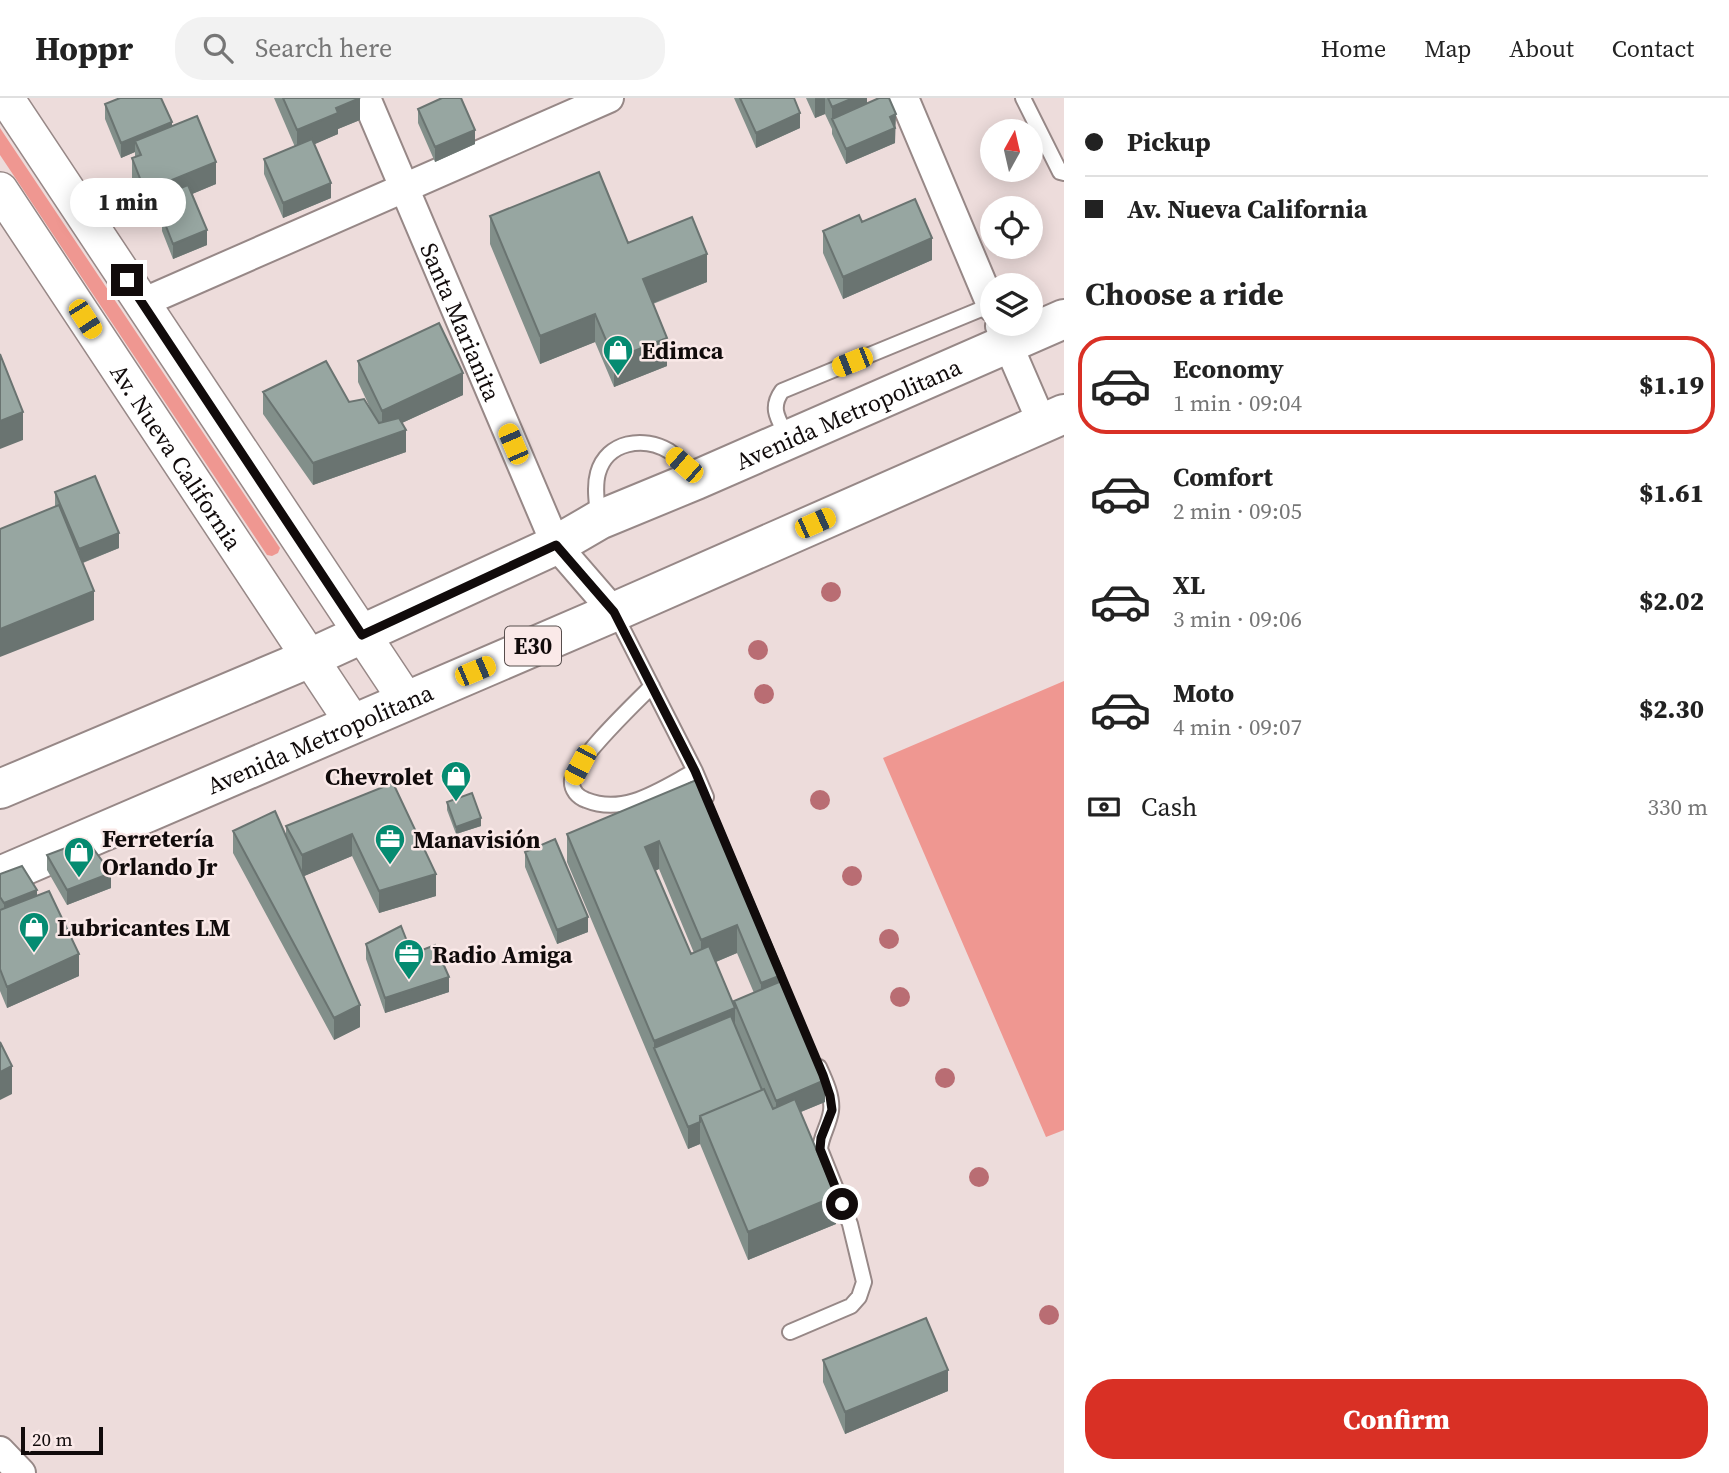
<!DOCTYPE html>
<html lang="en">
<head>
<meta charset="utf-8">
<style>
	:root { --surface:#fff; --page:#f2f2f2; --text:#222; --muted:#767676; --line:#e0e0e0; --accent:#d93025 }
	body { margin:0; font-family:"Source Serif 4",serif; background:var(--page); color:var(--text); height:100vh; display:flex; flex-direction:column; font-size:26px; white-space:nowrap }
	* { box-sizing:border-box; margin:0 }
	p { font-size:23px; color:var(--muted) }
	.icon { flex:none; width:38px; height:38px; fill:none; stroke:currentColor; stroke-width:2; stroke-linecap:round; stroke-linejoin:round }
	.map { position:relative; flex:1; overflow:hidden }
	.drawer { display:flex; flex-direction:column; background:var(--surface); width:665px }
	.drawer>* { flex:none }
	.top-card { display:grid; align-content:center; height:154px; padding:0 21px; background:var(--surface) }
	.needle { width:46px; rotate:8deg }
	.fabs { position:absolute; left:980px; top:21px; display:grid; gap:14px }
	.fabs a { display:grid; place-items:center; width:63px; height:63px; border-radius:50%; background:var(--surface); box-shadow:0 4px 18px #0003; font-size:35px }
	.scale { position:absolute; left:21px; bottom:18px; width:82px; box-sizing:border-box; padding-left:7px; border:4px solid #110b0b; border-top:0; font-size:19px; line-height:24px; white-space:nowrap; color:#110b0b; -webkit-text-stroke:5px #fae9e8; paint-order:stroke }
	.end { position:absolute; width:32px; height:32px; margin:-16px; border:9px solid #110b0b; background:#fff; box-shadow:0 0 0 4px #fff }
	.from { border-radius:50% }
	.bubble { position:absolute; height:49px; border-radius:24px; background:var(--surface); box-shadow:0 4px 18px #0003; font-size:23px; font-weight:800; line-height:49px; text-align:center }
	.car { position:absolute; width:21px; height:42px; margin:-21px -10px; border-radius:9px; box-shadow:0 0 5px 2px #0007; background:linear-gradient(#f5c518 24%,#345 0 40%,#f5c518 0 76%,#345 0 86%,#f5c518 0) }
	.top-card b { display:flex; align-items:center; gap:24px; height:66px; font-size:26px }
	.top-card b+b { border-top:2px solid var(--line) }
	.top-card i { width:18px; height:18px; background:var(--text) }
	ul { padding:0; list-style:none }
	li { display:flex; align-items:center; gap:21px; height:98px; margin:0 14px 10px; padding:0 7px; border:4px solid transparent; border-radius:28px }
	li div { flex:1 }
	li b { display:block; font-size:26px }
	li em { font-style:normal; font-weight:800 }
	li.current { border-color:var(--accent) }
	li>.icon { width:63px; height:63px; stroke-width:1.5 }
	h2 { padding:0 21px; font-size:32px; line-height:84px }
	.pay { display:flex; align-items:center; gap:18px; height:77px; padding:0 21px; font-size:26px }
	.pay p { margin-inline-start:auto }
	.primary-button { display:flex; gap:14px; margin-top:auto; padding:14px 21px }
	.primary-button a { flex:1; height:80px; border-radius:28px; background:var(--accent); color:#fff; font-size:28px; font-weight:800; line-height:80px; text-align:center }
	header { display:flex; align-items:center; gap:42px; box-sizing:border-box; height:98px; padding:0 35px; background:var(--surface); border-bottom:2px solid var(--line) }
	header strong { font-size:33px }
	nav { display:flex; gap:38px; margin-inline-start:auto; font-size:24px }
	.search { width:490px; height:63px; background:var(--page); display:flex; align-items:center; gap:18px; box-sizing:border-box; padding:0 24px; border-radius:28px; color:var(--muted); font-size:26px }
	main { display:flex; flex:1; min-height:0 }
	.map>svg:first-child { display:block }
</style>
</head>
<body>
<header>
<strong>Hoppr</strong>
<div class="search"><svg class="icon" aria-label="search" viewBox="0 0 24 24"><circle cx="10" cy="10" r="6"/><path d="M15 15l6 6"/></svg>Search here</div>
<nav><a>Home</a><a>Map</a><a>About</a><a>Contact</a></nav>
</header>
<main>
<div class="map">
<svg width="1064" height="1375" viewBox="0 0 1064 1375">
	<rect width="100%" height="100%" fill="#eddcdb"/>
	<!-- garden -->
	<path fill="#ef9791" d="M0,30L280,450L278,455L272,458L267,457L0,57Z
		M1064,583V1032L1046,1039L883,660Z"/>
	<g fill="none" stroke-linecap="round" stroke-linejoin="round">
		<!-- service casing -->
		<g stroke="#978887" stroke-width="18">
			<path id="service" d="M1023,0L1060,74L1064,75
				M788,340C779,322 769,311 782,293L991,207
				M598,418C597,405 594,389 598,375C607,343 644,338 669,353C680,360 688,371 695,381
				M615,516L695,673L706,699
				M652,588C635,605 577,660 572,682C571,692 578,699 586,702C625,718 661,691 695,673
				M790,1234L851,1208L859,1199L864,1184L850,1126L820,1051C821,1038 829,1027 831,1013C833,999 825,982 819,969"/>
		</g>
		<!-- minor casing -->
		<g stroke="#978887" stroke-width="32">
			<g id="minor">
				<path id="s1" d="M366,0L556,447L614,514"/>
				<path d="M904,0L992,209"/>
				<path d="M142,205L609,0"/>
				<path d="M1000,228L1042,325"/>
				<path d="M0,1353L21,1375"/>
			</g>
		</g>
		<!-- tertiary casing -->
		<g stroke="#978887" stroke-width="38">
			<g id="tertiary">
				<path d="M6,0L406,602"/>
				<path id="s2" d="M0,92L353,625"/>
			</g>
		</g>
		<!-- trunk casing -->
		<g stroke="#978887" stroke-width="42">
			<g id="trunk">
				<path id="s3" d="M0,691L310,560L556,447L599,422L696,382L1064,221"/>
				<path id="s4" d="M0,778L614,514L1064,316"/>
			</g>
		</g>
		<!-- service -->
		<use href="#service" stroke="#fff" stroke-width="14"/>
		<!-- minor -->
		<use href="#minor" stroke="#fff" stroke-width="28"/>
		<!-- tertiary -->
		<use href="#tertiary" stroke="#fff" stroke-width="35"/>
		<!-- trunk -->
		<use href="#trunk" stroke="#fff" stroke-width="38"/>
	</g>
	<!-- trees -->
	<g fill="#b96d73">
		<circle cx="831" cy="494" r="10"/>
		<circle cx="758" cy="552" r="10"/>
		<circle cx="764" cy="596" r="10"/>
		<circle cx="820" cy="702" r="10"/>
		<circle cx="852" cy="778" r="10"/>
		<circle cx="889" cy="841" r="10"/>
		<circle cx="900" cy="899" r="10"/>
		<circle cx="945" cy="980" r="10"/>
		<circle cx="979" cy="1079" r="10"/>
		<circle cx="1049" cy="1217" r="10"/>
	</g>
	<!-- wall -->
	<path fill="#828f8a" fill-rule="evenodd" d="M274,0H360V22L338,31V36L314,46L331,100L283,120L264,76V61L295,49Z
		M734,0H794L800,30L756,50Z
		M806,0H867V5L896,31H895V45L846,66L832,36V31L825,16L815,20Z
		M105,6L172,29L216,86L192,96L207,147L173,161L162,133V118L163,117V108L145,115L132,82V60L135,59V54L121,60L105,21Z
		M418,11L475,46L435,64L418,25Z
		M490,118L628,145L707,184L653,206L667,268L614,289L595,244L540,266L490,146Z
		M862,124L932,162L843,201L823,155V133Z
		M358,263L463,297L402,325L406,354L313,387L263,316V294L349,304L373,316L358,284Z
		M55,394L119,450L83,465L94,522L55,408Z
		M701,680L784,882L825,1004L801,1014L836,1126L748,1162L700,1046L688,1051L567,764V736ZM659,771L694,855L691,856L655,773ZM737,855L754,895L734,903V907L716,864Z
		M393,685L436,798L379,815L352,758L304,778L360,929L334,942L233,755V733L286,737V728Z
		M447,704L481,728L456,736L447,712Z
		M525,754L588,834L557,846L525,769Z
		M47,757L111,790L67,807L47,772Z
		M0,776L37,798L79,878L7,910L0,893Z
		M366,846L449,894L385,915L366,861Z
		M823,1262L948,1293L845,1336L823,1284Z"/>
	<!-- shaded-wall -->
	<path fill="#6a7471" d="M360,0V22L338,31V36L297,54V32L336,10Z
		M815,0H825V16L815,20Z
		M853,0H867V16L832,21V9Z
		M800,15V30L756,50V35Z
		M896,16L895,45L846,66V51L890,19Z
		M172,24V39L135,43V54L121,60V45Z
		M475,32V46L435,64V49Z
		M216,64V86L173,104V99L171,94V104L163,102V108L145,115V93Z
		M331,85V100L283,120V105Z
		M207,132V147L173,161V146Z
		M932,140V162L843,201V179Z
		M707,156V184L643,209V181Z
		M595,216V244L540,266V238Z
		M667,240V268L614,289V261Z
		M463,275V297L382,334V313Z
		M23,314V342L0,351V323Z
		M406,332V354L313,387V365Z
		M119,435V450L79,466V451Z
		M94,493V522L0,559V531Z
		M481,720V728L456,736V729Z
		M352,736V758L302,779V757Z
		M659,743V771L645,777V749Z
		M111,775V790L67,807V792Z
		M436,776V798L379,815V793Z
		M37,792V807L4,820V805Z
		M588,819V834L557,846V832Z
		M737,827V855L701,870V842Z
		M79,856V878L7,910V889Z
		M784,876V904L761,913V885Z
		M449,879V894L385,915V900Z
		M360,907V929L334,942V920Z
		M735,910V938L654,950V943Z
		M12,968V996L0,1002V974Z
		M825,982V1004L776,1024V1003Z
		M700,1024V1046L688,1051V1029Z
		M836,1098V1126L748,1162V1134Z
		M948,1272V1293L845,1336V1314Z"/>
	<!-- building -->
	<path fill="#97a6a1" stroke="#6a7471" stroke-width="2" d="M120,0H161L172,24L121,45L105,6Z
		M283,0H360L336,10L338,15L297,32Z
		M442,0H461L475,32L435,49L418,11Z
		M740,0H794L800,15L756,35Z
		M828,0H853L832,9Z
		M879,0H889L896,16L890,19L895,30L846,51L832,21Z
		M197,18L216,64L145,93L132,60L141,57L135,43Z
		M312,41L331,85L283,105L264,61Z
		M599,74L628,145L692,119L707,156L643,181L667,240L614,261L595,216L540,238L490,118Z
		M188,87L207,132L173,146L162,118L169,115L163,102L173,99L171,94Z
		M915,101L932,140L843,179L823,133L859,117L862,124Z
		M439,225L463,275L382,313L358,263Z
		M0,256L23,314L0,323Z
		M326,263L349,304L364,301L379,325L399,320L406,332L313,365L263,294Z
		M95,378L119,435L79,451L55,394Z
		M59,407L94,493L0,531V431Z
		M701,680L784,876L761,885L737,827L701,842L659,743L645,749L691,856L709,848L735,910L654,943L567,736Z
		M393,685L436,776L379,793L352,736L302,757L286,728Z
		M472,695L481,720L456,729L447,704Z
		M275,713L360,907L334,920L233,733Z
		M555,741L588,819L557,832L525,754Z
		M87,742L111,775L67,792L47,757Z
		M22,768L37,792L4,805L0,799V776Z
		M49,793L79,856L7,889L0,871V812Z
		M401,828L412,856L435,847L449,879L385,900L366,846Z
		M784,882L825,982L776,1003L734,903Z
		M731,918L762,992L700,1018V1024L688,1029L654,950Z
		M0,944L12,968L0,974Z
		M764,991L773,1011L795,1001L836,1098L748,1134L700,1018Z
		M926,1220L948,1272L845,1314L823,1262Z"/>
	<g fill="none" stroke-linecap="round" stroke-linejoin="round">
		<!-- route -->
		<path stroke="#110b0b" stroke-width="9" d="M127,182L362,537L556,447L614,514L695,673L823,977L830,998L832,1012L821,1040L820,1051L842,1106"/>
	</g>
	<!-- icons -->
	<defs>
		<g id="shop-pin" transform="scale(1.575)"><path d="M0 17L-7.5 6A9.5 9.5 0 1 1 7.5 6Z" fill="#058b71" stroke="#fae9e8"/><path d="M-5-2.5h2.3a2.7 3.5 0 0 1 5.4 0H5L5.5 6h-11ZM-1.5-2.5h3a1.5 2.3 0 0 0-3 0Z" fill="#fff"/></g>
		<g id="office-pin" transform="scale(1.575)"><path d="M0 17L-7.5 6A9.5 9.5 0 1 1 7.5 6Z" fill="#058b71" stroke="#fae9e8"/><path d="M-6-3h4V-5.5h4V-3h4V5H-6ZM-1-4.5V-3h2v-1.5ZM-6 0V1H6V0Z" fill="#fff"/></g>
	</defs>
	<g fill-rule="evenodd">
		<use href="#shop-pin" x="618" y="252"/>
		<use href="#shop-pin" x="456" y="678"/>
		<use href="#office-pin" x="390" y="741"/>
		<use href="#shop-pin" x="79" y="754"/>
		<use href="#shop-pin" x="34" y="829"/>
		<use href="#office-pin" x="409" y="856"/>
	</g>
	<g text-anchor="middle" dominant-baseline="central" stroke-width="5" stroke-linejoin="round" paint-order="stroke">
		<!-- shield labels -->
		<rect fill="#fae9e8" stroke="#574e4d" stroke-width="2" x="505" y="528.5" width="56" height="39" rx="5"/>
		<g font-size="23" font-weight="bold" fill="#110b0b">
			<text x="533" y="548">E30</text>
		</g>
		<!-- street labels -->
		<g font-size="24" fill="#110b0b" stroke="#fae9e8">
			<text stroke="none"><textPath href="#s1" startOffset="243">Santa Marianita</textPath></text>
			<text stroke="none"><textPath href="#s3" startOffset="928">Avenida Metropolitana</textPath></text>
			<text stroke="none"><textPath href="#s2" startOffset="320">Av. Nueva California</textPath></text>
			<text stroke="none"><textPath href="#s4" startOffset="348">Avenida Metropolitana</textPath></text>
		</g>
		<!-- poi labels -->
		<g font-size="24" font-weight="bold" fill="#110b0b" stroke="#fae9e8" text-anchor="start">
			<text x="641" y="252">Edimca</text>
			<text x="433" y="678" text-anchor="end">Chevrolet</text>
			<text x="102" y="740">Ferretería<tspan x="102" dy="28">Orlando Jr</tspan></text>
			<text x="413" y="741">Manavisión</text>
			<text x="57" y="829">Lubricantes LM</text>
			<text x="432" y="856">Radio Amiga</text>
		</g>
	</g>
</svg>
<div class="fabs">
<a><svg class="needle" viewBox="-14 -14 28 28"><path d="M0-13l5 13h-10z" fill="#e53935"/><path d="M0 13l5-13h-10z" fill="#767676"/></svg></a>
<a><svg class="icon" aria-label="locate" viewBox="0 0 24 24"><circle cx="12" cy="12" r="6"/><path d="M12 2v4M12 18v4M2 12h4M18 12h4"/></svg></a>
<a><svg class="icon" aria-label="layers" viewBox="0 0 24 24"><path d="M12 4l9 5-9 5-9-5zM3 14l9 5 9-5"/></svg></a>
</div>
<div class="scale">20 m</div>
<i class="end from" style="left:842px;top:1106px"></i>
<i class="end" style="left:127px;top:182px"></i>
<div class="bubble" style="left:70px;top:80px;width:116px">1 min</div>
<i class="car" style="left:85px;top:221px;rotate:147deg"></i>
<i class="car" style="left:852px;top:264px;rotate:248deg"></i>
<i class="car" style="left:513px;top:346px;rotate:337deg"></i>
<i class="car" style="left:684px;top:367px;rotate:311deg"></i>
<i class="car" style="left:815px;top:425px;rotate:66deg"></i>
<i class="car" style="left:475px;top:573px;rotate:67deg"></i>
<i class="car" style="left:580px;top:667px;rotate:208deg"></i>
</div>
<section class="drawer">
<div class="top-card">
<b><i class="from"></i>Pickup</b>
<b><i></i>Av. Nueva California</b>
</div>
<h2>Choose a ride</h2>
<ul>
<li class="current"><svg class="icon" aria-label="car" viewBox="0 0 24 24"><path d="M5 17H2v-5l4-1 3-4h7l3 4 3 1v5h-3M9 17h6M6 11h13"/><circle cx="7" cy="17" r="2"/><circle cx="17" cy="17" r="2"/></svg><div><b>Economy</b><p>1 min · 09:04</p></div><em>$1.19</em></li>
<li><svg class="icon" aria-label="car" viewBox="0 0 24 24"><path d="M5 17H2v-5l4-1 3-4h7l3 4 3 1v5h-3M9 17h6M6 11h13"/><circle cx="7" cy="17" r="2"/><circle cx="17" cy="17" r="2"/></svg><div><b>Comfort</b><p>2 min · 09:05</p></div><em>$1.61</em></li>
<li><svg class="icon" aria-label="car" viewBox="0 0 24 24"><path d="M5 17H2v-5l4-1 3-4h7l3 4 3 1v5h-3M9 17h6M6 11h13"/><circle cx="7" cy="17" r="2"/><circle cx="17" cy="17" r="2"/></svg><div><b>XL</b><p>3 min · 09:06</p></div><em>$2.02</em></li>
<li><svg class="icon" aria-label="car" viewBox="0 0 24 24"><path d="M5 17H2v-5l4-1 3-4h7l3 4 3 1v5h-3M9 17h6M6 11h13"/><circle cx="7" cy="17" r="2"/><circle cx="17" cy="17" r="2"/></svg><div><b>Moto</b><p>4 min · 09:07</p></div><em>$2.30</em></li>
</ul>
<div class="pay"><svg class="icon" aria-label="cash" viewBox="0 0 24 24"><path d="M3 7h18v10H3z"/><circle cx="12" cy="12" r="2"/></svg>Cash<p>330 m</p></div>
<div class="primary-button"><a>Confirm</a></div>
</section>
</main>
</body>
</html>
